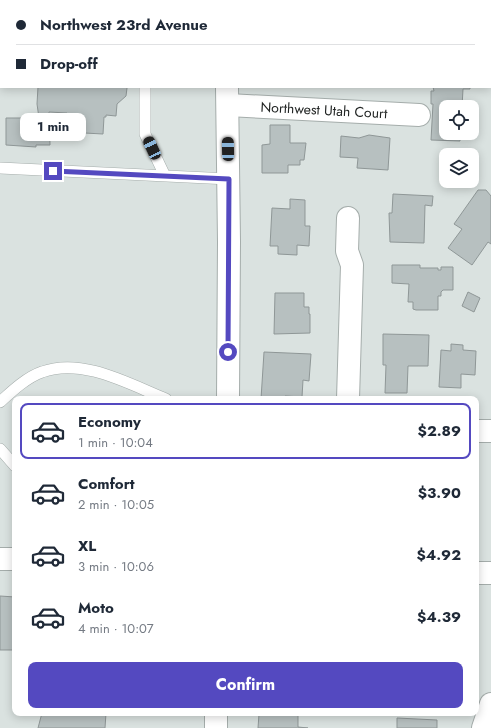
<!DOCTYPE html>
<html lang="en">
<head>
<meta charset="utf-8">
<style>
	:root { --surface:#fff; --page:#f2f2f3; --text:#1f2937; --muted:#747a83; --line:#e0e1e3; --accent:#5449c0 }
	body { margin:0; font-family:Jost,sans-serif; background:var(--page); color:var(--text); height:100vh; display:flex; flex-direction:column; font-size:15px; white-space:nowrap }
	* { box-sizing:border-box; margin:0 }
	p { font-size:13px; color:var(--muted) }
	.icon { flex:none; width:22px; height:22px; fill:none; stroke:currentColor; stroke-width:2; stroke-linecap:round; stroke-linejoin:round }
	.map { position:relative; flex:1; overflow:hidden }
	.sheet { position:absolute; left:12px; top:396px; width:467px; height:320px; display:flex; flex-direction:column; background:var(--surface); border-radius:8px; box-shadow:0 2px 10px #0003 }
	.sheet>* { flex:none }
	.top-card { position:absolute; left:0px; top:0px; width:491px; height:88px; box-shadow:0 2px 10px #0003; display:grid; align-content:center; height:88px; padding:0 16px; background:var(--surface) }
	.controls { position:absolute; left:439px; top:100px; display:grid; gap:8px }
	.controls a { display:grid; place-items:center; width:40px; height:40px; border-radius:8px; background:var(--surface); box-shadow:0 2px 10px #0003; font-size:20px }
	.end { position:absolute; width:18px; height:18px; margin:-9px; border:5px solid #5449c0; background:#fff; box-shadow:0 0 0 2px #fff }
	.from { border-radius:50% }
	.bubble { position:absolute; height:28px; border-radius:8px; background:var(--surface); box-shadow:0 2px 10px #0003; font-size:13px; font-weight:700; line-height:28px; text-align:center }
	.car { position:absolute; width:12px; height:24px; margin:-12px -6px; border-radius:5px; box-shadow:0 0 3px 1px #0007; background:linear-gradient(#222 24%,#8ab4d8 0 40%,#222 0 76%,#8ab4d8 0 86%,#222 0) }
	.top-card b { display:flex; align-items:center; gap:14px; height:38px; font-size:15px }
	.top-card b+b { border-top:1px solid var(--line) }
	.top-card i { width:10px; height:10px; background:var(--text) }
	ul { padding:7px 0 0; list-style:none }
	li { display:flex; align-items:center; gap:12px; height:56px; margin:0 8px 6px; padding:0 8px; border:2px solid transparent; border-radius:8px }
	li div { flex:1 }
	li b { display:block; font-size:15px }
	li em { font-style:normal; font-weight:700 }
	li.active { border-color:var(--accent) }
	li>.icon { width:36px; height:36px; stroke-width:1.5 }
	.button { display:flex; gap:8px; margin-top:auto; padding:8px 16px }
	.button a { flex:1; height:46px; border-radius:8px; background:var(--accent); color:#fff; font-size:16px; font-weight:700; line-height:46px; text-align:center }
	.map>svg:first-child { display:block }
</style>
</head>
<body>
<div class="map">
<svg width="491" height="728" viewBox="0 0 491 728">
	<rect width="100%" height="100%" fill="#dae2e0"/>
	<!-- building -->
	<path fill="#b7c0c0" stroke="#8f9797" d="M38,87H127V88L126,96L117,104L116,116L106,115V117H104L103,134L66,132L67,113L49,112L50,145H36V147L6,145V118H39L37,104Z
		M433,87H470V89H463L462,107H446V133H460V141L431,140L433,104H431V91H434Z
		M270,125H290V143H306L304,160H300V165H288V173H262V145L270,144Z
		M369,135L390,138L388,170L357,168L358,158L340,157L341,136L359,138Z
		M478,190H486L491,196V244L488,242L472,265L448,248L462,229L454,224Z
		M393,194L433,196L432,206L425,205L424,243L390,242L389,213H392Z
		M290,199L305,200V226H310L309,246L297,245V255L278,254V246H270L272,208L290,209Z
		M392,265H420V268H438V270H441V267H453V290H443L441,292V296H438V310H416L413,309V302H408L409,284L392,283Z
		M468,292L480,298L474,312L462,306Z
		M275,293H304V307H309V314H310V333L274,334Z
		M383,334L429,335L428,366H408L407,393H385L386,365H383Z
		M451,344L463,345V350L476,351L475,375L461,374V388L439,387L441,350L451,351Z
		M264,352L311,354L309,381L303,380L302,397L285,396V399H261Z
		M0,596L15,597V650H0Z
		M42,713H106L105,728H38Z
		M284,713L298,715V727L308,728H258L259,714L284,715Z
		M397,718L437,720V728H397Z"/>
	<g fill="none" stroke-linecap="round" stroke-linejoin="round">
		<!-- lane casing -->
		<g stroke="#a5adab" stroke-width="12">
			<path id="lane" d="M145,87V134L165,176
				M0,168L229,179
				M0,402C12,391 27,377 42,372C82,357 129,384 166,399
				M0,449L15,466"/>
		</g>
		<!-- street casing -->
		<g stroke="#a5adab" stroke-width="24">
			<g id="street">
				<path id="s1" d="M228,105L419,115"/>
				<path d="M348,399L352,265L347,251L348,218"/>
				<path d="M476,431H491"/>
				<path d="M0,559H15"/>
				<path d="M483,728L491,704"/>
			</g>
		</g>
		<!-- secondary casing -->
		<g stroke="#a5adab" stroke-width="24">
			<path id="secondary" d="M225,0V1
				M227,87L229,242L228,399
				M476,573H491
				M216,728V713"/>
		</g>
		<!-- lane -->
		<use href="#lane" stroke="#fff" stroke-width="11"/>
		<!-- street -->
		<use href="#street" stroke="#fff" stroke-width="22"/>
		<!-- secondary -->
		<use href="#secondary" stroke="#fff" stroke-width="22"/>
	</g>
	<g fill="none" stroke-linecap="round" stroke-linejoin="round">
		<!-- route -->
		<path stroke="#5449c0" stroke-width="5" d="M53,171L229,179L228,352"/>
	</g>
	<g text-anchor="middle" dominant-baseline="central" stroke-width="3" stroke-linejoin="round" paint-order="stroke">
		<!-- street labels -->
		<g font-size="14" fill="#212423" stroke="#dae2e0">
			<text stroke="none"><textPath href="#s1" startOffset="96">Northwest Utah Court</textPath></text>
		</g>
	</g>
</svg>
<div class="controls">
<a><svg class="icon" aria-label="locate" viewBox="0 0 24 24"><circle cx="12" cy="12" r="6"/><path d="M12 2v4M12 18v4M2 12h4M18 12h4"/></svg></a>
<a><svg class="icon" aria-label="layers" viewBox="0 0 24 24"><path d="M12 4l9 5-9 5-9-5zM3 14l9 5 9-5"/></svg></a>
</div>
<i class="end from" style="left:228px;top:352px"></i>
<i class="end" style="left:53px;top:171px"></i>
<div class="bubble" style="left:20px;top:113px;width:66px">1 min</div>
<i class="car" style="left:152px;top:148px;rotate:335deg"></i>
<i class="car" style="left:228px;top:149px;rotate:359deg"></i>
<div class="top-card">
<b><i class="from"></i>Northwest 23rd Avenue</b>
<b><i></i>Drop-off</b>
</div>
<section class="sheet">
<ul>
<li class="active"><svg class="icon" aria-label="car" viewBox="0 0 24 24"><path d="M5 17H2v-5l4-1 3-4h7l3 4 3 1v5h-3M9 17h6M6 11h13"/><circle cx="7" cy="17" r="2"/><circle cx="17" cy="17" r="2"/></svg><div><b>Economy</b><p>1 min · 10:04</p></div><em>$2.89</em></li>
<li><svg class="icon" aria-label="car" viewBox="0 0 24 24"><path d="M5 17H2v-5l4-1 3-4h7l3 4 3 1v5h-3M9 17h6M6 11h13"/><circle cx="7" cy="17" r="2"/><circle cx="17" cy="17" r="2"/></svg><div><b>Comfort</b><p>2 min · 10:05</p></div><em>$3.90</em></li>
<li><svg class="icon" aria-label="car" viewBox="0 0 24 24"><path d="M5 17H2v-5l4-1 3-4h7l3 4 3 1v5h-3M9 17h6M6 11h13"/><circle cx="7" cy="17" r="2"/><circle cx="17" cy="17" r="2"/></svg><div><b>XL</b><p>3 min · 10:06</p></div><em>$4.92</em></li>
<li><svg class="icon" aria-label="car" viewBox="0 0 24 24"><path d="M5 17H2v-5l4-1 3-4h7l3 4 3 1v5h-3M9 17h6M6 11h13"/><circle cx="7" cy="17" r="2"/><circle cx="17" cy="17" r="2"/></svg><div><b>Moto</b><p>4 min · 10:07</p></div><em>$4.39</em></li>
</ul>
<div class="button"><a>Confirm</a></div>
</section>
</div>
</body>
</html>
